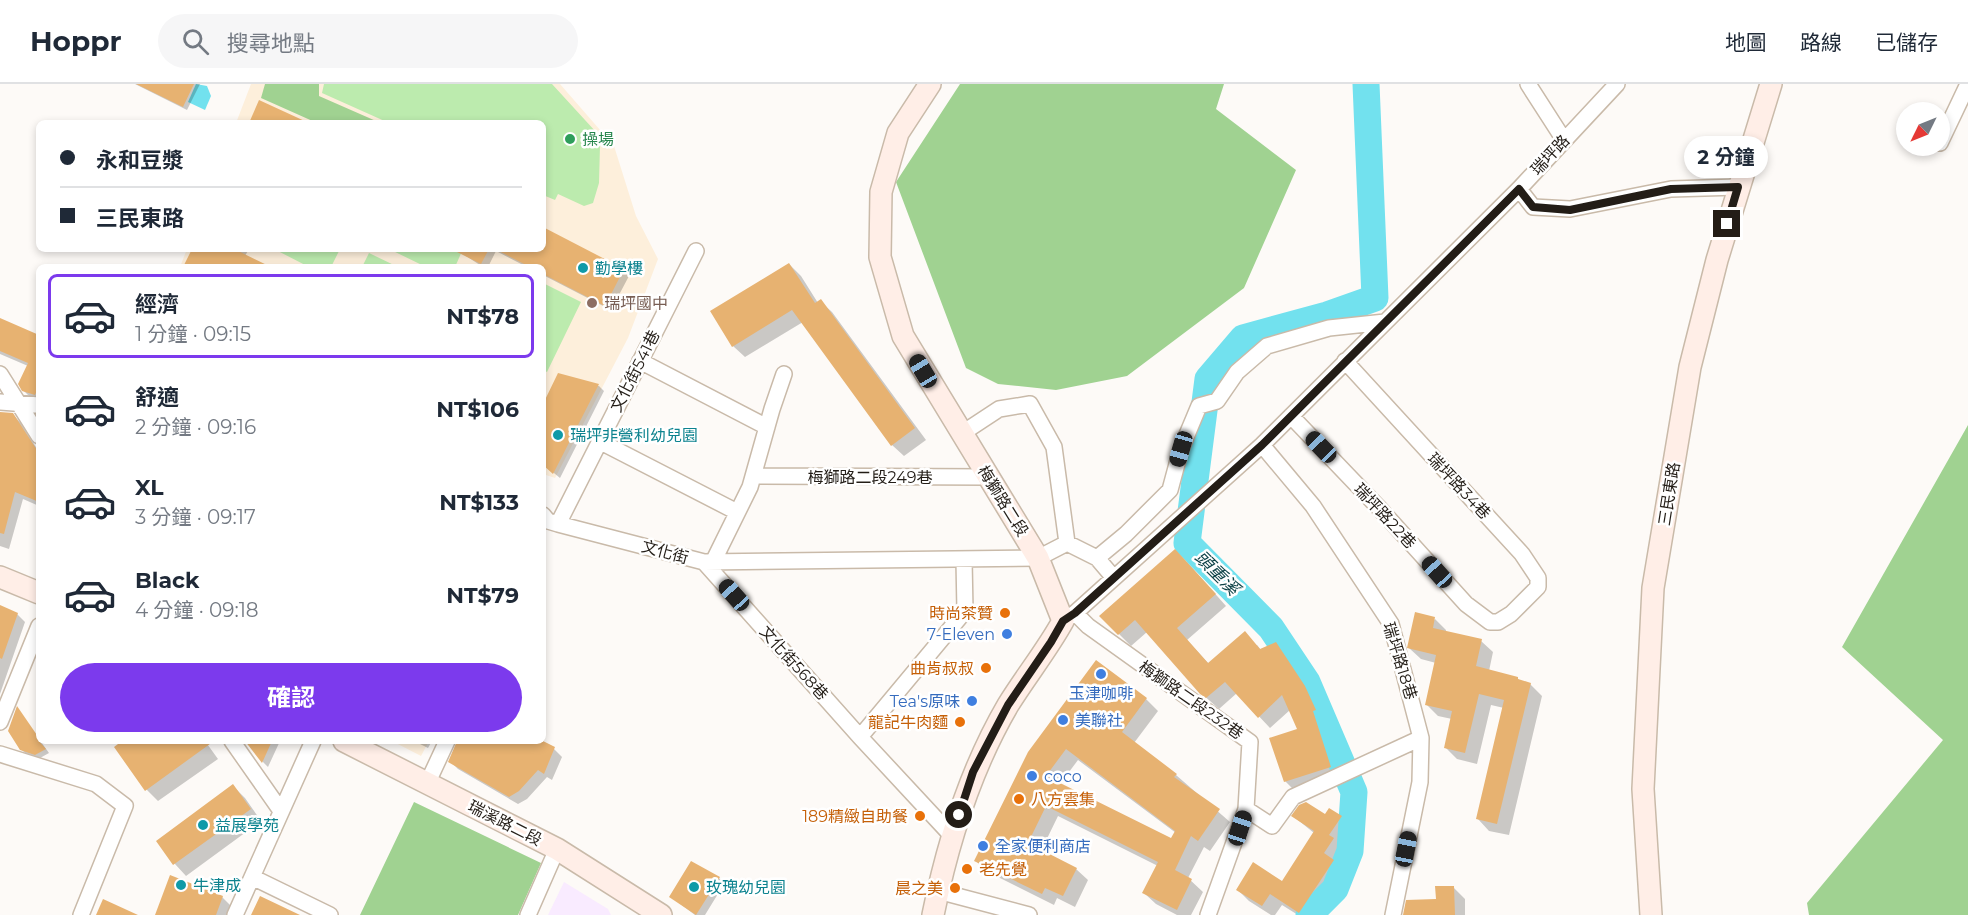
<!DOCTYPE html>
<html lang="zh-TW">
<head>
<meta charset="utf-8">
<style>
	:root { --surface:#fff; --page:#f6f6f7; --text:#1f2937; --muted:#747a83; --line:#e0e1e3; --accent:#7c3aed }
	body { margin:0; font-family:Montserrat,"Noto Sans TC",sans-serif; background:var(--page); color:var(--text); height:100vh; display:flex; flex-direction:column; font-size:22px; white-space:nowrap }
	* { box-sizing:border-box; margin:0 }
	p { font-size:20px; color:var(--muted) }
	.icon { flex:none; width:33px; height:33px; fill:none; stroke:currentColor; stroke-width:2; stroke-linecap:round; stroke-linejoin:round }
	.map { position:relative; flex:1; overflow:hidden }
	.side { position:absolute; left:36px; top:180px; width:510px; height:480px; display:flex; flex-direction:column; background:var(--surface); border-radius:9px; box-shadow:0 3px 9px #0003 }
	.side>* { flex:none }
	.banner { position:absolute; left:36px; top:36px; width:510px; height:132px; border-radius:9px; box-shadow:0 3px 9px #0003; display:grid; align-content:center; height:132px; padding:0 24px; background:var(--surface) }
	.needle { width:39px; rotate:227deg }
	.fabs { position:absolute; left:1896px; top:18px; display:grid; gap:12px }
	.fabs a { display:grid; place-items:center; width:54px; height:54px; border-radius:50%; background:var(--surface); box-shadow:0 3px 9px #0003; font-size:30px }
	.end { position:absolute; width:27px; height:27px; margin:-14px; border:8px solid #231d17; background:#fff; box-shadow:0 0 0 3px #fff }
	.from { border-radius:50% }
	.bubble { position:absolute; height:42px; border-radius:21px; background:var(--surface); box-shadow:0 3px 9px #0003; font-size:20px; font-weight:700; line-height:42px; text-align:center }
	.car { position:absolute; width:18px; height:36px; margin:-18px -9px; border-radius:8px; box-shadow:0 0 4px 2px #0007; background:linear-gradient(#222 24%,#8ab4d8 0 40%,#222 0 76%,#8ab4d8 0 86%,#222 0) }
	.banner b { display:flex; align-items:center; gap:21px; height:57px; font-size:22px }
	.banner b+b { border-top:2px solid var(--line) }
	.banner i { width:15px; height:15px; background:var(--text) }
	ul { padding:10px 0 0; list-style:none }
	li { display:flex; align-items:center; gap:18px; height:84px; margin:0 12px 9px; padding:0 12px; border:3px solid transparent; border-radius:9px }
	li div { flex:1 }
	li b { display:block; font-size:22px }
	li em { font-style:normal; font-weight:700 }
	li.on { border-color:var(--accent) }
	li>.icon { width:54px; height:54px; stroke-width:1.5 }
	.cta { display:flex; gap:12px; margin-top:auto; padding:12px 24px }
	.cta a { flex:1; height:69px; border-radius:36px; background:var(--accent); color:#fff; font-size:24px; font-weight:700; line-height:69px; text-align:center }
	header { display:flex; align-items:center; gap:36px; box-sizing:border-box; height:84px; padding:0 30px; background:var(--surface); border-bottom:2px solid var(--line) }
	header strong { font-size:28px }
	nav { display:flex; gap:33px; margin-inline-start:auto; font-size:21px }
	.search { width:420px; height:54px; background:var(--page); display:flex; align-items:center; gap:15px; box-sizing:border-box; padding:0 21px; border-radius:33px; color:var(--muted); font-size:22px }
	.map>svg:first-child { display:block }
</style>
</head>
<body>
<header>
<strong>Hoppr</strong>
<div class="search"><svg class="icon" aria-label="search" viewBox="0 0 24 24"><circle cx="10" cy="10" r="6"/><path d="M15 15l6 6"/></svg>搜尋地點</div>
<nav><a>地圖</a><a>路線</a><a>已儲存</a></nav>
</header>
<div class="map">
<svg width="1968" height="831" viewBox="0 0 1968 831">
	<rect width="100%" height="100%" fill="#fdfaf7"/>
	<!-- industrial -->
	<path fill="#f9ebff" d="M564,798L608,825L611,831H548Z"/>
	<!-- education -->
	<path fill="#fdefdb" d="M251,0H560L614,62L636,132L658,175L628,254L555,394L543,390V183H180L187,165H543V39H236Z
		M392,657H429L421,672Z"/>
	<!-- green -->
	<path fill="#bcebae" d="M324,0H552L596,48L600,62L599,99L593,119L584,122L558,110L555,116L543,111V39H389L322,9Z
		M274,165H340L331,183H309Z
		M389,165H463L455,183H426Z
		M369,169L398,183H362Z
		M543,199L581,218L547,288L543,286Z"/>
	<!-- forest -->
	<path fill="#a0d291" d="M265,0H319V12L376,37L375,39H317L261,14Z
		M960,0H1224L1216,25L1296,86L1244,204L1127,292L1056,306L998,300L966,284L896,98Z
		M1968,341V831H1809L1807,819L1943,656L1842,563Z
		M414,718L541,779L518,831H360Z"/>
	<!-- water -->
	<path fill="#72e1ee" d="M196,0L207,2L211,12L205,26L188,18Z"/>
	<!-- shadow -->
	<path fill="#0003" fill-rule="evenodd" d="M135,0H200L187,26Z
		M543,145L623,186L629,192L611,226L543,191V183H527L496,167L488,183H483L466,172L469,165H543Z
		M193,165H249L245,172L268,183H185Z
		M789,180L801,192L818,219L820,217L832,228L926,356L904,372L892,361L803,238L745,273L733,262Z
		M0,240L39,252V316L31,314L23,306L28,282L0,270Z
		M559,291L599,302L604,307L560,394L543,380V324Z
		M0,329L12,330L21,339L39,368V422L23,415L9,465L0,462Z
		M1187,478L1226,522L1187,556L1209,580L1257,561L1261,566L1275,560L1287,572L1316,615L1326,638L1324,639L1342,694L1297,709L1285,697L1299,646L1290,626L1270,644L1237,609L1219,625L1201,609L1147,548L1131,562L1101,532Z
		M0,522L17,530L25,538L0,610Z
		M1435,535L1446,546V548L1481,557L1493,568L1489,587L1517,594L1521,598L1530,600L1542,612L1509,751L1489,747L1478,735L1504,624L1491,621L1477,680L1457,675L1445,663L1452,635L1438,632L1426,620L1436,579L1421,575L1409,564Z
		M1146,615L1158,627L1134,659L1176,691L1230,738L1210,767L1204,763L1188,794L1203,808L1191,831H1177L1156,820L1144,809L1158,782L1058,732L1041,767L1076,785L1088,796L1075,823L1057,814L1054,821L988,788L976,777L1029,669ZM1078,676L1176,749L1171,756L1060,700Z
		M39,655L49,669L40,674L25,669L21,665Z
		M125,657H205L218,675L158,717L147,706Z
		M247,657H280L268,683L263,678Z
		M414,657H432L428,664Z
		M458,657H540L554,665L562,673L552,696L547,693L527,715L518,720L458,685L450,677Z
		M233,702L245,714L261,737L186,792L175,780L158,757Z
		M1293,732L1341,733L1352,745L1341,763L1344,767L1336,780L1345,789L1317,831H1298L1282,821L1275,831H1271L1249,817L1238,806L1282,799L1314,749Z
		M719,794L724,800L705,831H695L671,813Z
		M1453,803L1465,815V831H1404L1437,817Z
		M222,813L240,831H157Z"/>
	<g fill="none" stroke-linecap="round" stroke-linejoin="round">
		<!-- river -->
		<path stroke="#72e1ee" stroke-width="27" d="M1309,831L1335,805L1350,767L1354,708L1307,598L1271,544L1187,459L1208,295L1243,254L1327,231L1375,214L1366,0"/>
	</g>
	<!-- building -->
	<path fill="#e7b271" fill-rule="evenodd" d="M136,0H194L183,23Z
		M259,16L309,39H249Z
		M543,143L624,185L605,222L543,190V183H530L495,165H543Z
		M192,165H234L271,183H183Z
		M451,165H489L481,180Z
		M789,179L815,219L821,215L915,344L891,362L792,226L732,263L710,227Z
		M0,234L39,251V302L35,311L22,307L18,300L28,279L0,267Z
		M558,289L599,300L553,390L543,381V320Z
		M0,328L13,329L39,369V418L15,408L4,450L0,449Z
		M1175,465L1216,510L1177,544L1208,579L1245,547L1260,565L1276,558L1305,602L1316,626L1313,627L1331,683L1284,698L1269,654L1297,645L1282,611L1258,634L1225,598L1206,614L1200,610L1135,536L1118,551L1099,532Z
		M0,521L18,529L2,575L0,574Z
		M1415,528L1435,533L1433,544L1482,555L1476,582L1518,593V595L1531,599L1497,740L1476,735L1504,616L1479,610L1465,669L1444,664L1452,627L1425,621L1436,571L1407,564Z
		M1096,576L1147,614L1122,648L1177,690L1174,693L1220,725L1198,757L1191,752L1175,786L1192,795L1177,826L1142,809L1158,778L1046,722L1028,759L1077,784L1063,812L1045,804L1042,810L974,777L1028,668ZM1066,665L1175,747L1171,754L1046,692Z
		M17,622L39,654V657L46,665L35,671L20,666L8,647Z
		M122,657H214L145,707L114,663Z
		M245,657H272L262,679Z
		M457,657H543L555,663L544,690L538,686L519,707L509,713L448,678Z
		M233,700L251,725L173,781L156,757Z
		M1306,718L1325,730L1329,724L1342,732L1329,751L1334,754L1324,769L1334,776L1299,829L1270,810L1262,822L1236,806L1253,778L1282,797L1314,747L1291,732L1299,721Z
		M691,777L720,793L696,831L669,813Z
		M170,791L223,812L216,831H155Z
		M1435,802H1454L1455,831H1403L1406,816L1436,815Z
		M260,812L300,831H251Z
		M103,815L138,831H96Z"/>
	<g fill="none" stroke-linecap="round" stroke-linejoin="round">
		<!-- street casing -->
		<g stroke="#c9baa9" stroke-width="18">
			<path id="street" d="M1528,0L1564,56
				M1940,59L1968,0
				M1519,105L1533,123L1570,125L1671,105L1738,103
				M640,277L767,343
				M0,290L39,352
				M0,318L39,321
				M1291,332L1380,425L1466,520L1490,538H1498L1511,530L1538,503V494L1522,470L1345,277
				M599,357L737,428
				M1262,361L1313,422L1391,540L1421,654L1420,698L1393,831
				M753,392L988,393
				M543,431L548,437L558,440L704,478L1038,474L1067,459L1054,363L1030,320L999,325L961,350
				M558,440L696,167
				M1067,459L1097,474L1114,494
				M1097,474L1126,450L1170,406L1181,365L1199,322L1217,317L1237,288L1267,262L1329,244L1385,238
				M704,478L860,653L952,752
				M713,478L750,403L772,325L784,290
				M1075,529L1088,542L1250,658L1246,725L1272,742L1293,713L1421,654
				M1063,537L1075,529L1262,361L1519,105L1617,0
				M0,638L39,542
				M860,653L965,527L964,476
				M232,657L281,727
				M0,670L96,700L125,722L81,831
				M427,700L447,657
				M252,793L330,831
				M938,807L1029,831
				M235,831L313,657
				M528,831L557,765
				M1208,831L1246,725"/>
		</g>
		<!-- secondary casing -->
		<g stroke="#c9baa9" stroke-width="24">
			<path id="secondary" d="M930,0L898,49L881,108L880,173L903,252L1038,474L1063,537C1047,566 1026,592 1008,621C970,686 948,757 933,831
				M0,493L39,509
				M344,657L557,765L661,831
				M1651,831L1643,705L1653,504L1690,283L1717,176L1771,0"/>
		</g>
		<!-- street -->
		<use href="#street" stroke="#fff" stroke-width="15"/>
		<!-- secondary -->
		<use href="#secondary" stroke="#ffeee7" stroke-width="21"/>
	</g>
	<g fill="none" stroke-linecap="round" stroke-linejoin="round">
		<!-- route -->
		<path stroke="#231d17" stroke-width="8" d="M959,731L973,688L1008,621L1051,558L1063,537L1075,529L1262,361L1519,105L1533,123L1570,126L1671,105L1738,103L1727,140"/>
	</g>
	<!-- markers -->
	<circle fill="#2e9e5b" stroke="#fff" stroke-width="2" cx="570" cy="55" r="6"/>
	<g fill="#0f9aa8" stroke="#fff" stroke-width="2">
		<circle cx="583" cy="184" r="6"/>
		<circle cx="558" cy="351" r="6"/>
		<circle cx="203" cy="741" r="6"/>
		<circle cx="181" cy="801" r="6"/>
		<circle cx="694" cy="803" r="6"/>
	</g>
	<circle fill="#8d6e63" stroke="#fff" stroke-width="2" cx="592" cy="219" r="6"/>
	<g fill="#e8710a" stroke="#fff" stroke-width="2">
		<circle cx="1005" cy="529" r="6"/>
		<circle cx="986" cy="584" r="6"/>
		<circle cx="960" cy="638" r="6"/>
		<circle cx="1019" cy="715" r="6"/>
		<circle cx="920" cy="732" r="6"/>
		<circle cx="967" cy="785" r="6"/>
		<circle cx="955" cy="804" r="6"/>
	</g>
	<g fill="#3f7fe0" stroke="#fff" stroke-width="2">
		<circle cx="1007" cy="550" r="6"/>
		<circle cx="1101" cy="590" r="6"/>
		<circle cx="972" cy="617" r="6"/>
		<circle cx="1063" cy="636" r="6"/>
		<circle cx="1032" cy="692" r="6"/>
		<circle cx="983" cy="762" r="6"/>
	</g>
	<g text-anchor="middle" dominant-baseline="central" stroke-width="5" stroke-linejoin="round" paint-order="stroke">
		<!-- leisure labels -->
		<g font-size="16" fill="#27864d" stroke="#fff" text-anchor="start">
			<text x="582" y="55">操場</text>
		</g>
		<!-- street labels -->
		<g font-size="16" fill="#231d17" stroke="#fff">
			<text transform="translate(1550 71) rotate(-47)">瑞坪路</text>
			<text transform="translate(635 287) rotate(-63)">文化街541巷</text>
			<text x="870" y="393">梅獅路二段249巷</text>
			<text transform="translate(1459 402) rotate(47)">瑞坪路34巷</text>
			<text transform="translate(1669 410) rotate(-81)">三民東路</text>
			<text transform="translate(1003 417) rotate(58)">梅獅路二段</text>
			<text transform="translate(1385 432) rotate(47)">瑞坪路22巷</text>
			<text transform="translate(665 468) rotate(15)">文化街</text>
			<text transform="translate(1400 577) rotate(73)">瑞坪路18巷</text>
			<text transform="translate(794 579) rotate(48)">文化街568巷</text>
			<text transform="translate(1191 616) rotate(35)">梅獅路二段232巷</text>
			<text transform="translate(505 739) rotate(27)">瑞溪路二段</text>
		</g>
		<!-- culture labels -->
		<g font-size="16" fill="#0d838f" stroke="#fff" text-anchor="start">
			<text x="595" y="184">勤學樓</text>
			<text x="570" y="351">瑞坪非營利幼兒園</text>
			<text x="215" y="741">益展學苑</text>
			<text x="193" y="801">牛津成</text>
			<text x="706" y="803">玫瑰幼兒園</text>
		</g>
		<!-- education labels -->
		<g font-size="16" fill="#785e54" stroke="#fff" text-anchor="start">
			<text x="604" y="219">瑞坪國中</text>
		</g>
		<!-- food labels -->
		<g font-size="16" fill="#c56008" stroke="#fff" text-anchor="end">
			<text x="993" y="529">時尚茶贊</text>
			<text x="974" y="584">曲肯叔叔</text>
			<text x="948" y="638">龍記牛肉麵</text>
			<text x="1031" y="715" text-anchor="start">八方雲集</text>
			<text x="908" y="732">189精緻自助餐</text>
			<text x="979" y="785" text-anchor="start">老先覺</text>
			<text x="943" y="804">晨之美</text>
		</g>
		<!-- shop labels -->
		<g font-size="16" fill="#366cbe" stroke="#fff" text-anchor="start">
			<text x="995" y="550" text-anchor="end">7-Eleven</text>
			<text x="1101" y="609" text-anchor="middle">玉津咖啡</text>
			<text x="960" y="617" text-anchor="end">Tea's原味</text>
			<text x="1075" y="636">美聯社</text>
			<text x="1044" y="692">coco</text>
			<text x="995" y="762">全家便利商店</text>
		</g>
		<!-- water labels -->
		<g font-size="18" font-style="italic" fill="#0f4348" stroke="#fff">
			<text transform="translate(1217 489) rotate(45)">頭重溪</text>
		</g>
	</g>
</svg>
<div class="fabs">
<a><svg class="needle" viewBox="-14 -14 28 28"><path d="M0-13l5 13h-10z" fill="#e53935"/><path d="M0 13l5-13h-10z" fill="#747a83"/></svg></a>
</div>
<i class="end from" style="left:959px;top:731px"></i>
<i class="end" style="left:1727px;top:140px"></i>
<div class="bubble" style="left:1684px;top:52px;width:84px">2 分鐘</div>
<i class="car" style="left:923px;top:287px;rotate:329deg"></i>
<i class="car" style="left:1321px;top:363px;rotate:316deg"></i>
<i class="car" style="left:1181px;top:365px;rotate:196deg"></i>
<i class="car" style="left:1437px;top:488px;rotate:318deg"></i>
<i class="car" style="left:734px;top:511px;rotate:318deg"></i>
<i class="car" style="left:1240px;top:744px;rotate:18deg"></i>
<i class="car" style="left:1406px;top:765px;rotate:11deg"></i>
<div class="banner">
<b><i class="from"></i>永和豆漿</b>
<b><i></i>三民東路</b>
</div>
<section class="side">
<ul>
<li class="on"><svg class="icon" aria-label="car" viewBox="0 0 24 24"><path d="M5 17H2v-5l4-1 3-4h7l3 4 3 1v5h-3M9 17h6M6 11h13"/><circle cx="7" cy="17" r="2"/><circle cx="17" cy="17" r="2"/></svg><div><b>經濟</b><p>1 分鐘 · 09:15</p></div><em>NT$78</em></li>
<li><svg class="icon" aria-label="car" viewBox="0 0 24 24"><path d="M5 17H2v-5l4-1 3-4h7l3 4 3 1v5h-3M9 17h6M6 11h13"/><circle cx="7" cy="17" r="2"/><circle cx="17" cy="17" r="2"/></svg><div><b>舒適</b><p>2 分鐘 · 09:16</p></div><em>NT$106</em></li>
<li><svg class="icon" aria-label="car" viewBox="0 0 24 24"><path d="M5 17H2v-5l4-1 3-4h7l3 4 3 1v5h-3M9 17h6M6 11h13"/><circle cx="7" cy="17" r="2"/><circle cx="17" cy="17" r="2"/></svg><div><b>XL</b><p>3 分鐘 · 09:17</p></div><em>NT$133</em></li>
<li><svg class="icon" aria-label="car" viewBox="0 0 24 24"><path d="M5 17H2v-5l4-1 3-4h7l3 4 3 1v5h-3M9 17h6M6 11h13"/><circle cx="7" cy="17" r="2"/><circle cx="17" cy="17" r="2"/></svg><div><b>Black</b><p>4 分鐘 · 09:18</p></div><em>NT$79</em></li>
</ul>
<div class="cta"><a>確認</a></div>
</section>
</div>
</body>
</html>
